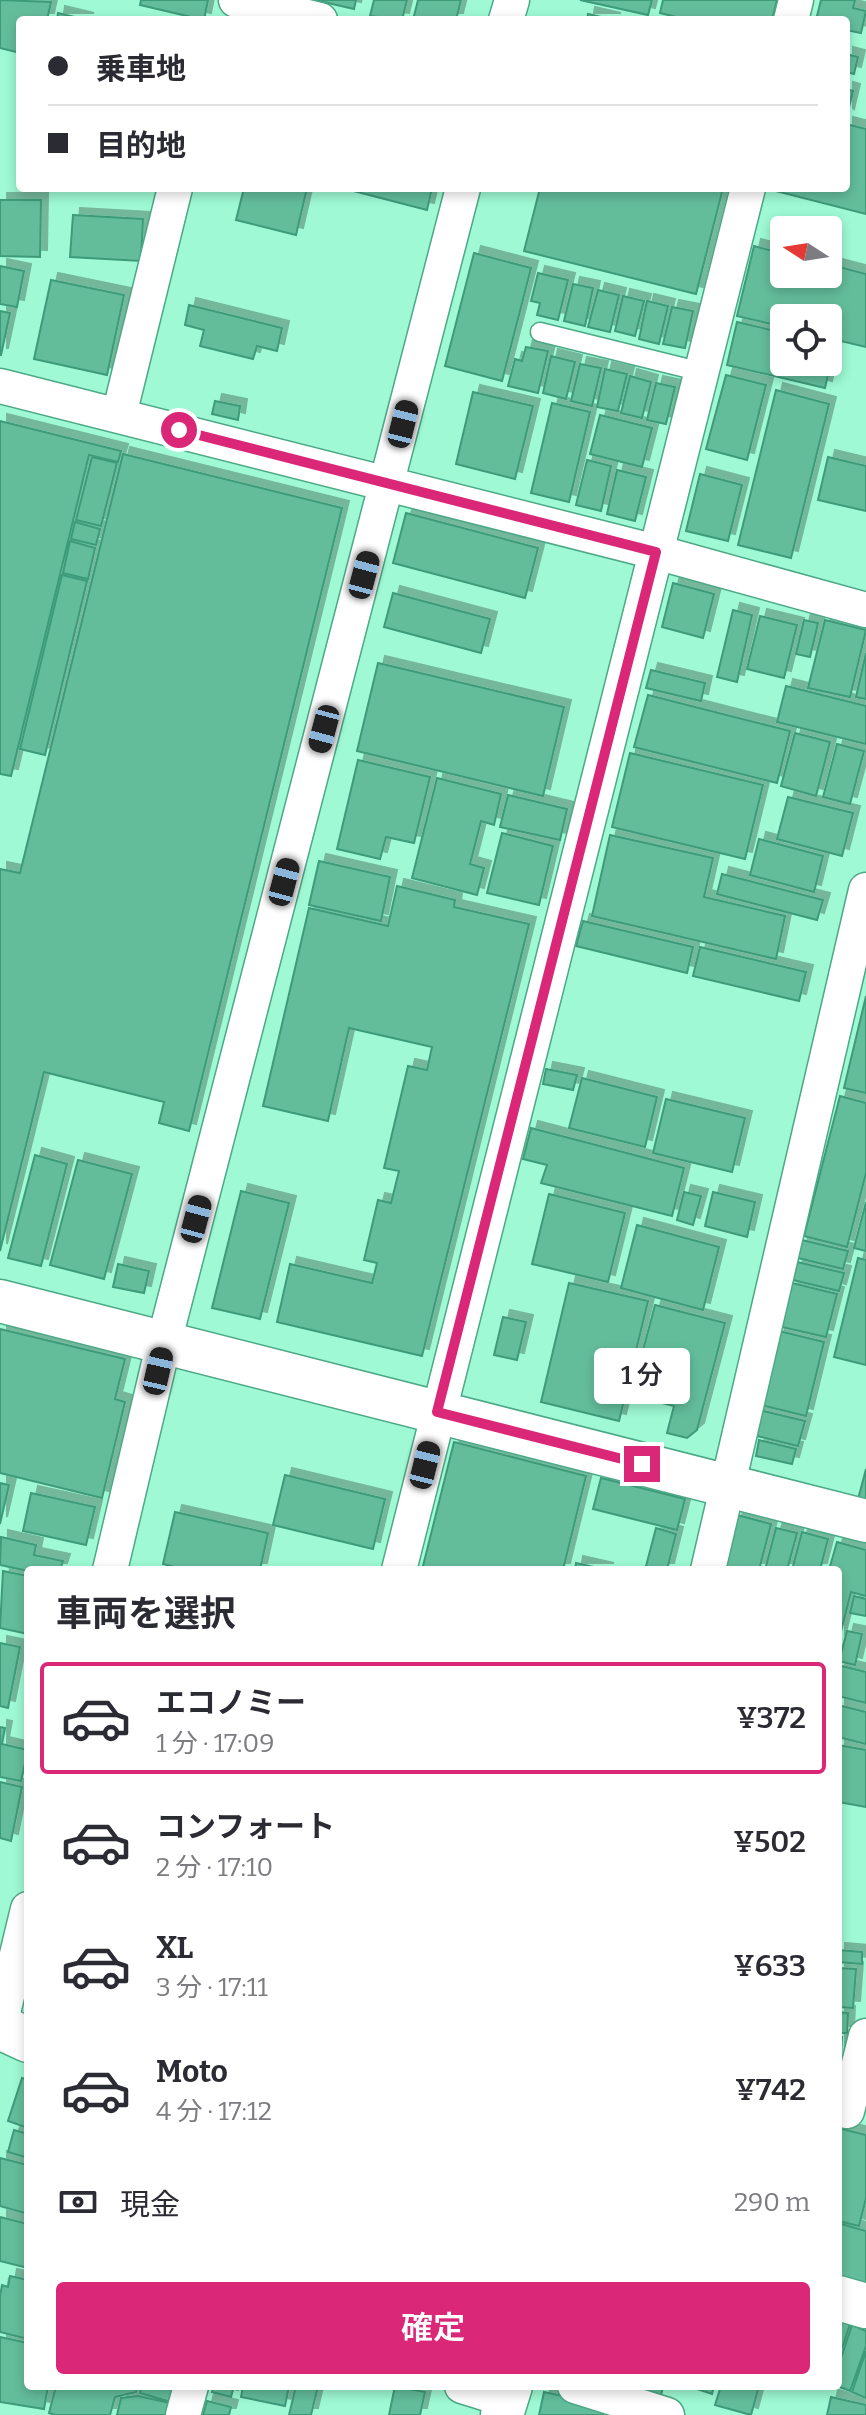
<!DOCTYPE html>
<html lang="ja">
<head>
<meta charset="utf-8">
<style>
	:root { --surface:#fff; --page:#f7f7f7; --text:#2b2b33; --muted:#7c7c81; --line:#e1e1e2; --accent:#db2777 }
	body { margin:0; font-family:Bitter,"Noto Sans JP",serif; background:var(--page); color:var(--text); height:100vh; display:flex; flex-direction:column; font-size:30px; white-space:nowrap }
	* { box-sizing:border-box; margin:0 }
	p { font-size:26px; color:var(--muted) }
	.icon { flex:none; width:44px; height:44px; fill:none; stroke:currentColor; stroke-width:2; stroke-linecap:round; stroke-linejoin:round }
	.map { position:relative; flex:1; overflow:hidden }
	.drawer { position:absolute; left:24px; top:1566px; width:818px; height:824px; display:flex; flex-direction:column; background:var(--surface); border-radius:8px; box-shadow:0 4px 12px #0003 }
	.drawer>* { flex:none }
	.top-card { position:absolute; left:16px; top:16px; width:834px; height:176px; border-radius:8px; box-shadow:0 4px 12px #0003; display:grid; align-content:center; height:176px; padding:0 32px; background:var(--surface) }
	.needle { width:52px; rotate:282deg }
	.buttons { position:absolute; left:770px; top:216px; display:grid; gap:16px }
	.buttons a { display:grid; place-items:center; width:72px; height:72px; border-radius:8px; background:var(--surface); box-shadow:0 4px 12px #0003; font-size:40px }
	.end { position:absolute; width:36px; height:36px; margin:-18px; border:10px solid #db2777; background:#fff; box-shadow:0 0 0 4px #fff }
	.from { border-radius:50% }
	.bubble { position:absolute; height:56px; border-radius:8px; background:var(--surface); box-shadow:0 4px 12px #0003; font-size:26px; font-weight:600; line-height:56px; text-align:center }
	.car { position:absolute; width:24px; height:48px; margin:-24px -12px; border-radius:10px; box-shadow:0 0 6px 2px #0007; background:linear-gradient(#222 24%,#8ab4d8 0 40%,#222 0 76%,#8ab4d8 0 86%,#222 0) }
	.top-card b { display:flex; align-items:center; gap:28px; height:76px; font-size:30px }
	.top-card b+b { border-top:2px solid var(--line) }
	.top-card i { width:20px; height:20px; background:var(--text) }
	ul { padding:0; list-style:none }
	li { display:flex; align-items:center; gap:24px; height:112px; margin:0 16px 12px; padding:0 16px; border:4px solid transparent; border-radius:8px }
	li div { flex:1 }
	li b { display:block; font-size:30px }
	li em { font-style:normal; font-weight:600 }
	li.selected { border-color:var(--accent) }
	li>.icon { width:72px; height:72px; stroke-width:1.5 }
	h2 { padding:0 32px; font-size:36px; line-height:96px }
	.pay { display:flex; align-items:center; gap:20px; height:88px; padding:0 32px; font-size:30px }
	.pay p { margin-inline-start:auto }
	.action { display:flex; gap:16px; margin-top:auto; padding:16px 32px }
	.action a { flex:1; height:92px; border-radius:8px; background:var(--accent); color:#fff; font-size:32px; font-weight:600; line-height:92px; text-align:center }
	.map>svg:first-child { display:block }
</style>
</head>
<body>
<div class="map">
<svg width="866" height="2415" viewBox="0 0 866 2415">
	<defs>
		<filter id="shadow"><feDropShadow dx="7" dy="-7" stdDeviation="0" flood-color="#0004"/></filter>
	</defs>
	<rect width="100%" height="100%" fill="#9ef9d4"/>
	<!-- building -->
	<path fill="#63bd9b" stroke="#3e9b7a" stroke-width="2" filter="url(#shadow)" d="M0,0L51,2L47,20H20V53L0,48Z
		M141,0H208L204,20L140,5Z
		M315,0H356L354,9Z
		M374,0H407L402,20L370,16Z
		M418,0H461L456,20H413Z
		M580,0H652L648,15Z
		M663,0H777L772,20H688L660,13Z
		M821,0H855L853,8L866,11L861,33L846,30V20H816Z
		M58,13L87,20H57Z
		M588,14L614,20H587Z
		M846,54L858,57L854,74L846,72Z
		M846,89L853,91L847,116L846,115Z
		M846,124L866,129V214L772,190L846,188Z
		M244,188H307L296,235L236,220Z
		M342,188H432L427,210Z
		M540,188H723L696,294L524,251Z
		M0,200H41L40,257L0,256Z
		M73,215L143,219L141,261L70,257Z
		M754,246L784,254V274H828V264L866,274V347L828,338V318H784V327L737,316Z
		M474,253L531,268L502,381L445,366Z
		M0,266L24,271L17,307L0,304Z
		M538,273L568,280L558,320L537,315L540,303L531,301Z
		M51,280L124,295L107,375L34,359Z
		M573,284L593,288L585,326L564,321Z
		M598,290L619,295L610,332L588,327Z
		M623,296L644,301L635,336L615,331Z
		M647,301L668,306L659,344L639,339Z
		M189,305L282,328L277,351L257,346L253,359L200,346L204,330L185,325Z
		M672,307L693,311L685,348L663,344Z
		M0,311L10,313L1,355H0Z
		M737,322L784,333V362H828V343L835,344L825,388L727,365Z
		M526,347L548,351L538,393L508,386L515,359L522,361Z
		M551,356L575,362L566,399L543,393Z
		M580,364L601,368L592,406L571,401Z
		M605,369L627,374L618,411L597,407Z
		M726,375L766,385L747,460L706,449Z
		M630,376L651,382L642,418L621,413Z
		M656,383L675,387L666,424L647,420Z
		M776,390L829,404L791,558L738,545Z
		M473,392L533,406L515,479L456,464Z
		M215,401L240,406L238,420L212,414Z
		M552,403L590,412L569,502L531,493Z
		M600,415L652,428L642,467L590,454Z
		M0,421L121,451L118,462L89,455L11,776L0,774Z
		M123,454L342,508L189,1131L159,1123L164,1102L44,1072L0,1251V869L20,873Z
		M92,457L117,463L101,526L76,520Z
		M828,457L866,466V511L818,500Z
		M587,460L611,466L601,511L576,505Z
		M617,470L646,477L635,521L607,514Z
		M700,474L742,485L728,541L686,531Z
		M406,513L538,548L525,598L393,563Z
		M75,522L100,529L96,545L71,539Z
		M70,541L95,548L88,579L63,573Z
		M62,575L87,581L45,755L20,749Z
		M673,583L714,594L703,638L662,627Z
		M393,593L490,619L481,653L384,627Z
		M733,610L752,615L737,682L717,677Z
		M760,616L797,625L784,678L747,669Z
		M804,620L818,623L810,657L796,654Z
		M825,620L866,630L850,697L808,688Z
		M866,653V699L856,697Z
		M378,663L564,707L543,796L357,751Z
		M651,670L705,683L701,701L646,688Z
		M786,686L866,706V744L777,722Z
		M648,695L790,731L777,783L634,747Z
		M795,733L830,742L816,796L781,786Z
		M837,744L864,751L850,804L823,797Z
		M630,753L763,785L745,859L612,827Z
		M358,760L430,777L414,843L386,837L380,859L337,849Z
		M437,778L501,794L494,825L481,821L470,864L484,868L477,895L412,878Z
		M508,795L567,809L560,840L500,827Z
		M788,797L853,813L842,856L777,839Z
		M502,833L553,846L539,905L487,893Z
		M610,835L713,858L704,897L785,916L776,959L592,916Z
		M759,839L823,856L814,892L750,875Z
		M319,861L390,877L381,921L309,905Z
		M722,874L823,900L817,920L717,894Z
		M397,886L455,900L454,907L529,924L422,1356L277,1322L290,1264L372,1283L377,1263L364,1260L378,1200L391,1203L399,1171L384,1168L408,1066L427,1070L432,1047L349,1028L328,1121L263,1106L309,908L388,926Z
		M583,921L693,947L687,973L576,946Z
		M700,947L806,972L799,1001L693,976Z
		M866,996V1093L844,1088Z
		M546,1069L577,1075L573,1090L543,1084Z
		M582,1078L657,1097L645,1147L569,1128Z
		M840,1096L866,1103V1173L847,1247L804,1236Z
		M666,1099L745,1118L732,1172L653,1153Z
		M531,1128L684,1168L672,1216L541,1183L547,1165L523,1159Z
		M35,1155L67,1164L41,1266L8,1258Z
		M78,1160L132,1174L104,1279L50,1265Z
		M241,1191L289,1203L260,1319L212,1308Z
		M684,1192L701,1196L693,1225L677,1220Z
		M713,1192L755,1202L747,1237L705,1226Z
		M549,1194L625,1213L608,1282L532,1264Z
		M866,1202V1251L854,1248Z
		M637,1225L719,1247L703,1310L621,1288Z
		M802,1240L848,1251L843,1269L798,1258Z
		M858,1258L866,1260V1365L834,1357Z
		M797,1262L844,1273L839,1291L793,1280Z
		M118,1264L149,1271L144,1293L113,1287Z
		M569,1283L648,1301L619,1421L541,1402Z
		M792,1283L837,1294L826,1337L782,1327Z
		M655,1305L725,1323L697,1430L687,1438L667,1433L674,1406L631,1395Z
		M503,1317L526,1322L517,1360L494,1355Z
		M0,1329L125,1359L115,1399L125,1402L102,1498L0,1473Z
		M779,1331L824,1342L806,1416L761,1405Z
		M759,1410L805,1421L798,1446L753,1435Z
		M759,1440L796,1449L792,1464L756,1456Z
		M454,1442L586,1476L563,1570H422Z
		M866,1469V1505L857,1503Z
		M285,1475L385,1499L373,1549L273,1525Z
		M601,1478L685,1499L677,1530L593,1509Z
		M0,1483L9,1485L0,1524Z
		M31,1493L95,1507L86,1545L23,1531Z
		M175,1512L268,1533L260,1570H187L163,1564Z
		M737,1515L771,1524L759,1570L723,1569Z
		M656,1528L676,1534L667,1570H645Z
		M776,1528L797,1533L787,1570H765Z
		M802,1532L828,1539L820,1570H792Z
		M1,1537L36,1545L34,1555L63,1561L60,1570L28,1571L0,1565Z
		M837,1542L866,1550V1596L851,1592L838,1643V1570H829Z
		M576,1563L607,1570H575Z
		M3,1571L28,1576V1634L0,1628Z
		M854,1596L866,1599V1616L850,1613Z
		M847,1631L862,1634L855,1665L839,1661Z
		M0,1643L20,1647L8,1708L0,1706Z
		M838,1665L866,1672V1703L838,1696Z
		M838,1705L866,1712V1744L838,1737Z
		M0,1727L5,1728L2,1744L28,1750L21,1781L0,1777Z
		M838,1745L866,1750V1807L838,1802Z
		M0,1782L22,1787L11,1841L0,1838Z
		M838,1950L862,1952V1964L838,1962Z
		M838,1968L856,1969L853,2008L838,2007Z
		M838,2012L848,2013L847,2033H838Z
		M838,2037H842L841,2057H838Z
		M22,2078L28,2080V2128L8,2121Z
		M838,2128L866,2135V2198L859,2226L838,2221Z
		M14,2130L28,2134V2158L8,2152Z
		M0,2158L28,2165V2214L0,2206Z
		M0,2217L28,2224V2268L0,2261Z
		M838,2223L866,2231V2284L838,2276Z
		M10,2276L28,2280V2339L0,2332V2296L2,2285L8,2287Z
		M838,2320L850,2324L838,2360Z
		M852,2325L866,2331V2346L850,2391L837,2386L838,2367Z
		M0,2337L28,2343V2386H48L44,2409L0,2402Z
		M866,2351V2398L852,2392Z
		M56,2386H138L136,2392L115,2397L110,2415H55L49,2413Z
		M142,2386H176L171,2402L140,2393Z
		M214,2386H234L231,2397L212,2392Z
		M243,2386H289L285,2406L241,2397Z
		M296,2386H318L311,2415H289Z
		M395,2386L425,2392L420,2415H389Z
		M647,2386H663L661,2396L646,2393Z
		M688,2386H714L712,2394Z
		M721,2386H759L751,2415L715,2405Z
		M544,2392L605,2405L603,2415H539Z
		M138,2396L170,2403L167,2415H117L121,2398Z
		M831,2397L866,2405V2415H827Z
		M207,2401L231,2407L229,2415H203Z"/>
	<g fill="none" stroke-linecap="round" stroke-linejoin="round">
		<!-- service casing -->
		<g stroke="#4da886" stroke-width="21">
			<path id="service" d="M540,332L702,372"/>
		</g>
		<!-- minor casing -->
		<g stroke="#4da886" stroke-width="37">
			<path id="minor" d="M236,0L320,20
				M506,20L512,0
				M791,20L796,0
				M0,386L656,552L866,610
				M119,415L175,188
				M110,1570L164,1342L463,188
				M399,1570L748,188
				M708,1570L866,890
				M0,2025L28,1909
				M847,2111L866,2036
				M462,2386L507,2400
				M575,2386L667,2415
				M183,2415L191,2386"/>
		</g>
		<!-- tertiary casing -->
		<g stroke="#4da886" stroke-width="45">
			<path id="tertiary" d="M0,1301L866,1521
				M502,2415L511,2386"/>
		</g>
		<!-- secondary casing -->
		<g stroke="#4da886" stroke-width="47">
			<path id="secondary" d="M0,2027L28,2040
				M838,2298L866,2306"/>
		</g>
		<!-- service -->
		<use href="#service" stroke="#fff" stroke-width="18"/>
		<!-- minor -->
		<use href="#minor" stroke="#fff" stroke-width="34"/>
		<!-- tertiary -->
		<use href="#tertiary" stroke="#fff" stroke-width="42"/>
		<!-- secondary -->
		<use href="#secondary" stroke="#fff" stroke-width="44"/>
	</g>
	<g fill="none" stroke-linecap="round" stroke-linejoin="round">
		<!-- route -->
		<path stroke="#db2777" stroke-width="10" d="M179,430L656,552L437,1412L642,1464"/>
	</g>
</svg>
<div class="buttons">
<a><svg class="needle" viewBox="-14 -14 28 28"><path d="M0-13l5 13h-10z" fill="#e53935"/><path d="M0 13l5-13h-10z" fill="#7c7c81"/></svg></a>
<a><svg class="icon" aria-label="locate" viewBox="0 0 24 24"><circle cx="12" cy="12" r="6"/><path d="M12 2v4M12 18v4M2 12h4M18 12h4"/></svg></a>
</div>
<i class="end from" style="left:179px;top:430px"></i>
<i class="end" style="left:642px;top:1464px"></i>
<div class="bubble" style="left:594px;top:1348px;width:96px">1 分</div>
<i class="car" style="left:403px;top:424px;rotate:14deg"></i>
<i class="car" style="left:364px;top:575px;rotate:15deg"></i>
<i class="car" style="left:324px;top:729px;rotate:195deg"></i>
<i class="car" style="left:284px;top:882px;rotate:15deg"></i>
<i class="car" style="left:196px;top:1219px;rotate:15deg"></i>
<i class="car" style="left:158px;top:1371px;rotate:13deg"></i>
<i class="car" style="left:425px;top:1465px;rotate:14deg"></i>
<div class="top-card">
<b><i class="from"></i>乗車地</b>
<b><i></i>目的地</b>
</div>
<section class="drawer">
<h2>車両を選択</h2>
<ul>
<li class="selected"><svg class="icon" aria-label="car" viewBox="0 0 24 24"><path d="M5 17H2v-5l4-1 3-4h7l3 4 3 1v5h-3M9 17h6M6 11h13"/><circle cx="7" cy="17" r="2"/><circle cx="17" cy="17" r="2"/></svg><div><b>エコノミー</b><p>1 分 · 17:09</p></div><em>¥372</em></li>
<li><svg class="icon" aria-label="car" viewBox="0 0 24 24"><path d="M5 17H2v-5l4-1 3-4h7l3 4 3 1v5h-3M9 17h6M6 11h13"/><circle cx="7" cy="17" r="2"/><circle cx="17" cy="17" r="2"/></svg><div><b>コンフォート</b><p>2 分 · 17:10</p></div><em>¥502</em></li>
<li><svg class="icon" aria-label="car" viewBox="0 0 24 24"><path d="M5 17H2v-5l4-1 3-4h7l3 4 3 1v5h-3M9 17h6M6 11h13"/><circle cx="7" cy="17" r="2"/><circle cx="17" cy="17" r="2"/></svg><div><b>XL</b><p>3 分 · 17:11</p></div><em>¥633</em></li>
<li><svg class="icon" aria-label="car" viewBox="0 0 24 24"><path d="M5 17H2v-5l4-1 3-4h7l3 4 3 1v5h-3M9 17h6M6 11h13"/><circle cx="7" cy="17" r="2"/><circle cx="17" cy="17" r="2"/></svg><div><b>Moto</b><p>4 分 · 17:12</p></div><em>¥742</em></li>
</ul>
<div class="pay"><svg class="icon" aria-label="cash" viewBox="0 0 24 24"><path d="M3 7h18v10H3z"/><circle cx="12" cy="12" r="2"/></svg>現金<p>290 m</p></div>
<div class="action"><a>確定</a></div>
</section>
</div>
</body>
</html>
